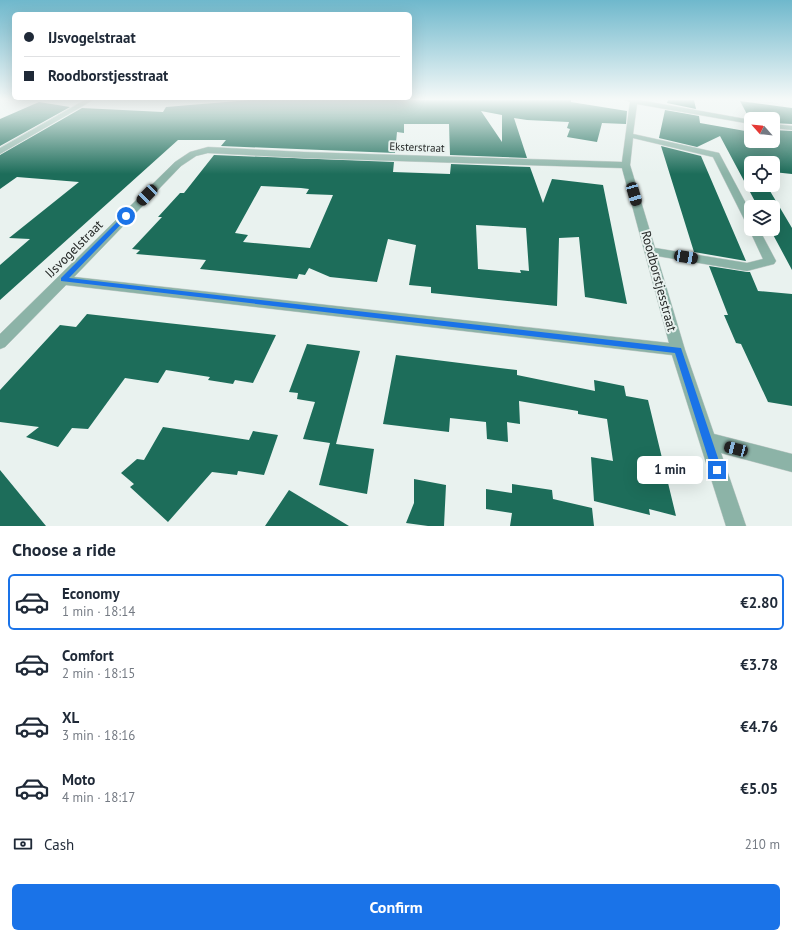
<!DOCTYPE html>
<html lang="en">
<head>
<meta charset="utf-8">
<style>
	:root { --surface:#fff; --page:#f2f2f3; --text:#1f2937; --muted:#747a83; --line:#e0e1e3; --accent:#1a73e8 }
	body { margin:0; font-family:"PT Sans",sans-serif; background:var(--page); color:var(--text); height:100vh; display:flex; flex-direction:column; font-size:15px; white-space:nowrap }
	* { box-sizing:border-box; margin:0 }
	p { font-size:13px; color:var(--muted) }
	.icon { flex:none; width:22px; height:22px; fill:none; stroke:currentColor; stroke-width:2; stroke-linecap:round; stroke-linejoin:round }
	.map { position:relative; height:526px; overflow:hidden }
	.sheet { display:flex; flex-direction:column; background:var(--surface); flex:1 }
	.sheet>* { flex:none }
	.top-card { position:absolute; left:12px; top:12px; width:400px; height:88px; border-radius:6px; box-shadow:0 4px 16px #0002; display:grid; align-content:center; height:88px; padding:0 12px; background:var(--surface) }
	.needle { width:26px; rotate:297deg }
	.buttons { position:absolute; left:744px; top:112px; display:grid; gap:8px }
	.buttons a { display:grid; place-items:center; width:36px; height:36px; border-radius:6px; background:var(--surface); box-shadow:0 4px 16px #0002; font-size:20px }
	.end { position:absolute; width:18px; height:18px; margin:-9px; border:5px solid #1a73e8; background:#fff; box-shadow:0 0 0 2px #fff }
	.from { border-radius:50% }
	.bubble { position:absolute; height:28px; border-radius:6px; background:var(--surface); box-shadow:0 4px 16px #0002; font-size:13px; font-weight:700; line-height:28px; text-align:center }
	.car { position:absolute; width:12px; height:24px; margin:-12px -6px; border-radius:5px; box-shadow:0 0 3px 1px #0007; background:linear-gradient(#222 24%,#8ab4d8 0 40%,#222 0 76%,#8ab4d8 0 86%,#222 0) }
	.top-card b { display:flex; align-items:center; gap:14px; height:38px; font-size:15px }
	.top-card b+b { border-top:1px solid var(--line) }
	.top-card i { width:10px; height:10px; background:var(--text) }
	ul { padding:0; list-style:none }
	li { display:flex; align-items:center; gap:12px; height:56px; margin:0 8px 6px; padding:0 4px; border:2px solid transparent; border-radius:6px }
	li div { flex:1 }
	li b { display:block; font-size:15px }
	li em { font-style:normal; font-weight:700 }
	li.active { border-color:var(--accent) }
	li>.icon { width:36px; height:36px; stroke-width:1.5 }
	h2 { padding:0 12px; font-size:18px; line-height:48px }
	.pay { display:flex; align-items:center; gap:10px; height:44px; padding:0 12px; font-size:15px }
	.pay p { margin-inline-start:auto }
	.primary-button { display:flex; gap:8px; margin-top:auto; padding:8px 12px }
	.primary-button a { flex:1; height:46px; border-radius:6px; background:var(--accent); color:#fff; font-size:16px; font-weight:700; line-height:46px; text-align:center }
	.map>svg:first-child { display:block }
</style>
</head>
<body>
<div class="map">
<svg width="792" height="526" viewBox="0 0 792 526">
	<rect width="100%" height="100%" fill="#e9f2ef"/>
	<!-- building -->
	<path fill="#1d6d5a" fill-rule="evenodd" d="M250,100H571V102L627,111L626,124L602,123L597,142L567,137L570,129L567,128L569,122L527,120L514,118L527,158L450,155L449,124H404V133L397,132L395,153L221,146L226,140H178L0,300V265L30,239L9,238L79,182L17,177L0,189V155L82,108L163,112L166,107ZM481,111L502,115V142Z
		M668,100H694L696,109L667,103Z
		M740,101L792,108V124L773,123V119L749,118Z
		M39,102L70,107L0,146V119Z
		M665,110L699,116L700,123L751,132V141H773V130L792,131V174L773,172V163H751V185H773V177L779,188L767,186L792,228V270L770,229H773V207H758L720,136L697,147L659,138Z
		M661,146L701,156L746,261L694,252Z
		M214,155L394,162L393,172L450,174L451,164L530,167L543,203L552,179L603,185L627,304L585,297L579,237L559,238L557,306L431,293V287L409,285L416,245L388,239L377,282L330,277L309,268L305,275L299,274L297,279L200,269L206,260L136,254L140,250L132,249L162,217H158L180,193H184ZM261,186L301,188L309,189L306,194L333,195L310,248L243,242L248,235L235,233ZM476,225L526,228L529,271L520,270L521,273L478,269Z
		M709,266L747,272H750L758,291L792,294V406L768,402L741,344L736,343L724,315H728Z
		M87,314L167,323L276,335L253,383L235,380L233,384L208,380L210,377L166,370L158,383L125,378L88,429L72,428L58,447L26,437L39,427L0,422V390L60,325L76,327Z
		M307,344L360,351L336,444L374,449L367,494L319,485L330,443L303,439L315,402L297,399L298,393L289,392Z
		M396,355L517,370V375L595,391L594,380L624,386L626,396L648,400L676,516L649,509L650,515L594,501L591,457L613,461L607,419L578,414V411L519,401L520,424L507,422L508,442L487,439L486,422L450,418L449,432L383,424Z
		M163,427L249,440L253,431L278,435L264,475L238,471L237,475L212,472L168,522L130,487L134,484L121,473L137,459L144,460Z
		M0,470L46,526H0Z
		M414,479L446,485L444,526H428L406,523L414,503Z
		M512,484L552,490L553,499L592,508L594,526H510L512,513L486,509V489L512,493Z
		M289,490L349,526H265Z"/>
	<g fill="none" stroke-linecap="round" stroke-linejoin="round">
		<!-- minor casing -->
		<g stroke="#c6cdcb" stroke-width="1">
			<path id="minor" d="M85,100H93L0,154V148Z
				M625,100H639L751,120V124L637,104L633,134L719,153L751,213V226L746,223L713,157L633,138L630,165L655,248L747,263L763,259L749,229L751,226V229H759L776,261L774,264L747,271L657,256L685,350L714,434L792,454V472L721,453L746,526H726L672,355L66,285L5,347L0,349V334L175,162L190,152L208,147L304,152L622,162L630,102ZM208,153L304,158L622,168L669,343L74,277L181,166L196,156Z
				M773,124L792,126V130L773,128Z"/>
		</g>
		<!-- minor -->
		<use href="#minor" fill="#8cb3a7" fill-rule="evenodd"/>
	</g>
	<!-- sky -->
	<linearGradient id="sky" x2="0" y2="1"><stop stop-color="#6fb8cc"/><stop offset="0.57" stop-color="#f5f9f8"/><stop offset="1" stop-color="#f5f9f8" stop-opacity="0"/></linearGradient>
	<rect width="792" height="174" fill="url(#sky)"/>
	<!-- route -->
	<path fill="#1a73e8" d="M124,215L129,216L69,278L681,348L722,470L721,473L717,474L714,473L712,470L675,353L61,281V278Z"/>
	<g text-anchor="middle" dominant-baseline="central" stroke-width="4" stroke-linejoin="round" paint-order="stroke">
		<!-- far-street labels -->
		<g font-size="11" fill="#242726" stroke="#e9f2ef">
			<text transform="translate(417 147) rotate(2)">Eksterstraat</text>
		</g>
		<!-- street labels -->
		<g font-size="13" fill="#242726" stroke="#e9f2ef">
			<text transform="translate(74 249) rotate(-45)">IJsvogelstraat</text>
			<text transform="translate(659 281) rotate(75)">Roodborstjesstraat</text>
		</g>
	</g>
</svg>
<div class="buttons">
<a><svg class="needle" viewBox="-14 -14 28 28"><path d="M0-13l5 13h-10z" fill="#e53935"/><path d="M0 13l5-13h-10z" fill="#747a83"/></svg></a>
<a><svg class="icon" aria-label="locate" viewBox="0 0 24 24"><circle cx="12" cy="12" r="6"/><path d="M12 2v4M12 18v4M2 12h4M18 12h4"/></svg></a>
<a><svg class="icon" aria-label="layers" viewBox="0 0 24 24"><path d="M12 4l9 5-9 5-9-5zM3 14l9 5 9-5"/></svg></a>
</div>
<i class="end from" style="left:126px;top:216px"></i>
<i class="end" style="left:717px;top:470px"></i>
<div class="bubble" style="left:637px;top:456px;width:66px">1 min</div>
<i class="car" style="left:634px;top:194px;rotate:164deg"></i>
<i class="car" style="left:147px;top:195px;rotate:224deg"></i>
<i class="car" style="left:686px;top:257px;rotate:100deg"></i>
<i class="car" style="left:736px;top:449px;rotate:285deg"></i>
<div class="top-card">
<b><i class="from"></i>IJsvogelstraat</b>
<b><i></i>Roodborstjesstraat</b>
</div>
</div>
<section class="sheet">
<h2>Choose a ride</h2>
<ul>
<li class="active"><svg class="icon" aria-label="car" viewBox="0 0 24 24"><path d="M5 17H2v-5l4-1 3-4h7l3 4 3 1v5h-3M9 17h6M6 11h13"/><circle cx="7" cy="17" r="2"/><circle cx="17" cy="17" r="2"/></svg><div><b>Economy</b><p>1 min · 18:14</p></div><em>€2.80</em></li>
<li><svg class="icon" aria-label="car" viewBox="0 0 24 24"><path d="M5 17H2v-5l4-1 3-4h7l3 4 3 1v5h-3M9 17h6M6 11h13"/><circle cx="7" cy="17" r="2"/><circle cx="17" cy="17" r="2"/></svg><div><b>Comfort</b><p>2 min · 18:15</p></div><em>€3.78</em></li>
<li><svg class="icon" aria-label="car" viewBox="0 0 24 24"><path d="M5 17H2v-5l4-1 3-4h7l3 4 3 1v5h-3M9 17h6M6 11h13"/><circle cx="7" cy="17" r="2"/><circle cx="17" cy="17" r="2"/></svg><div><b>XL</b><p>3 min · 18:16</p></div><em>€4.76</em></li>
<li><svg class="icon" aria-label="car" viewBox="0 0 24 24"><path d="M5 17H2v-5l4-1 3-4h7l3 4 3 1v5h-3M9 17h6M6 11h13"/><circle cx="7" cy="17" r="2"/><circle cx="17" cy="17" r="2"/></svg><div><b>Moto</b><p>4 min · 18:17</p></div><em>€5.05</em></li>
</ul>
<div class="pay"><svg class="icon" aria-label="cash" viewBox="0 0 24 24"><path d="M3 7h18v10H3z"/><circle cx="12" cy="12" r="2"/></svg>Cash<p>210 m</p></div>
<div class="primary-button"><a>Confirm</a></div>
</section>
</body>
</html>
